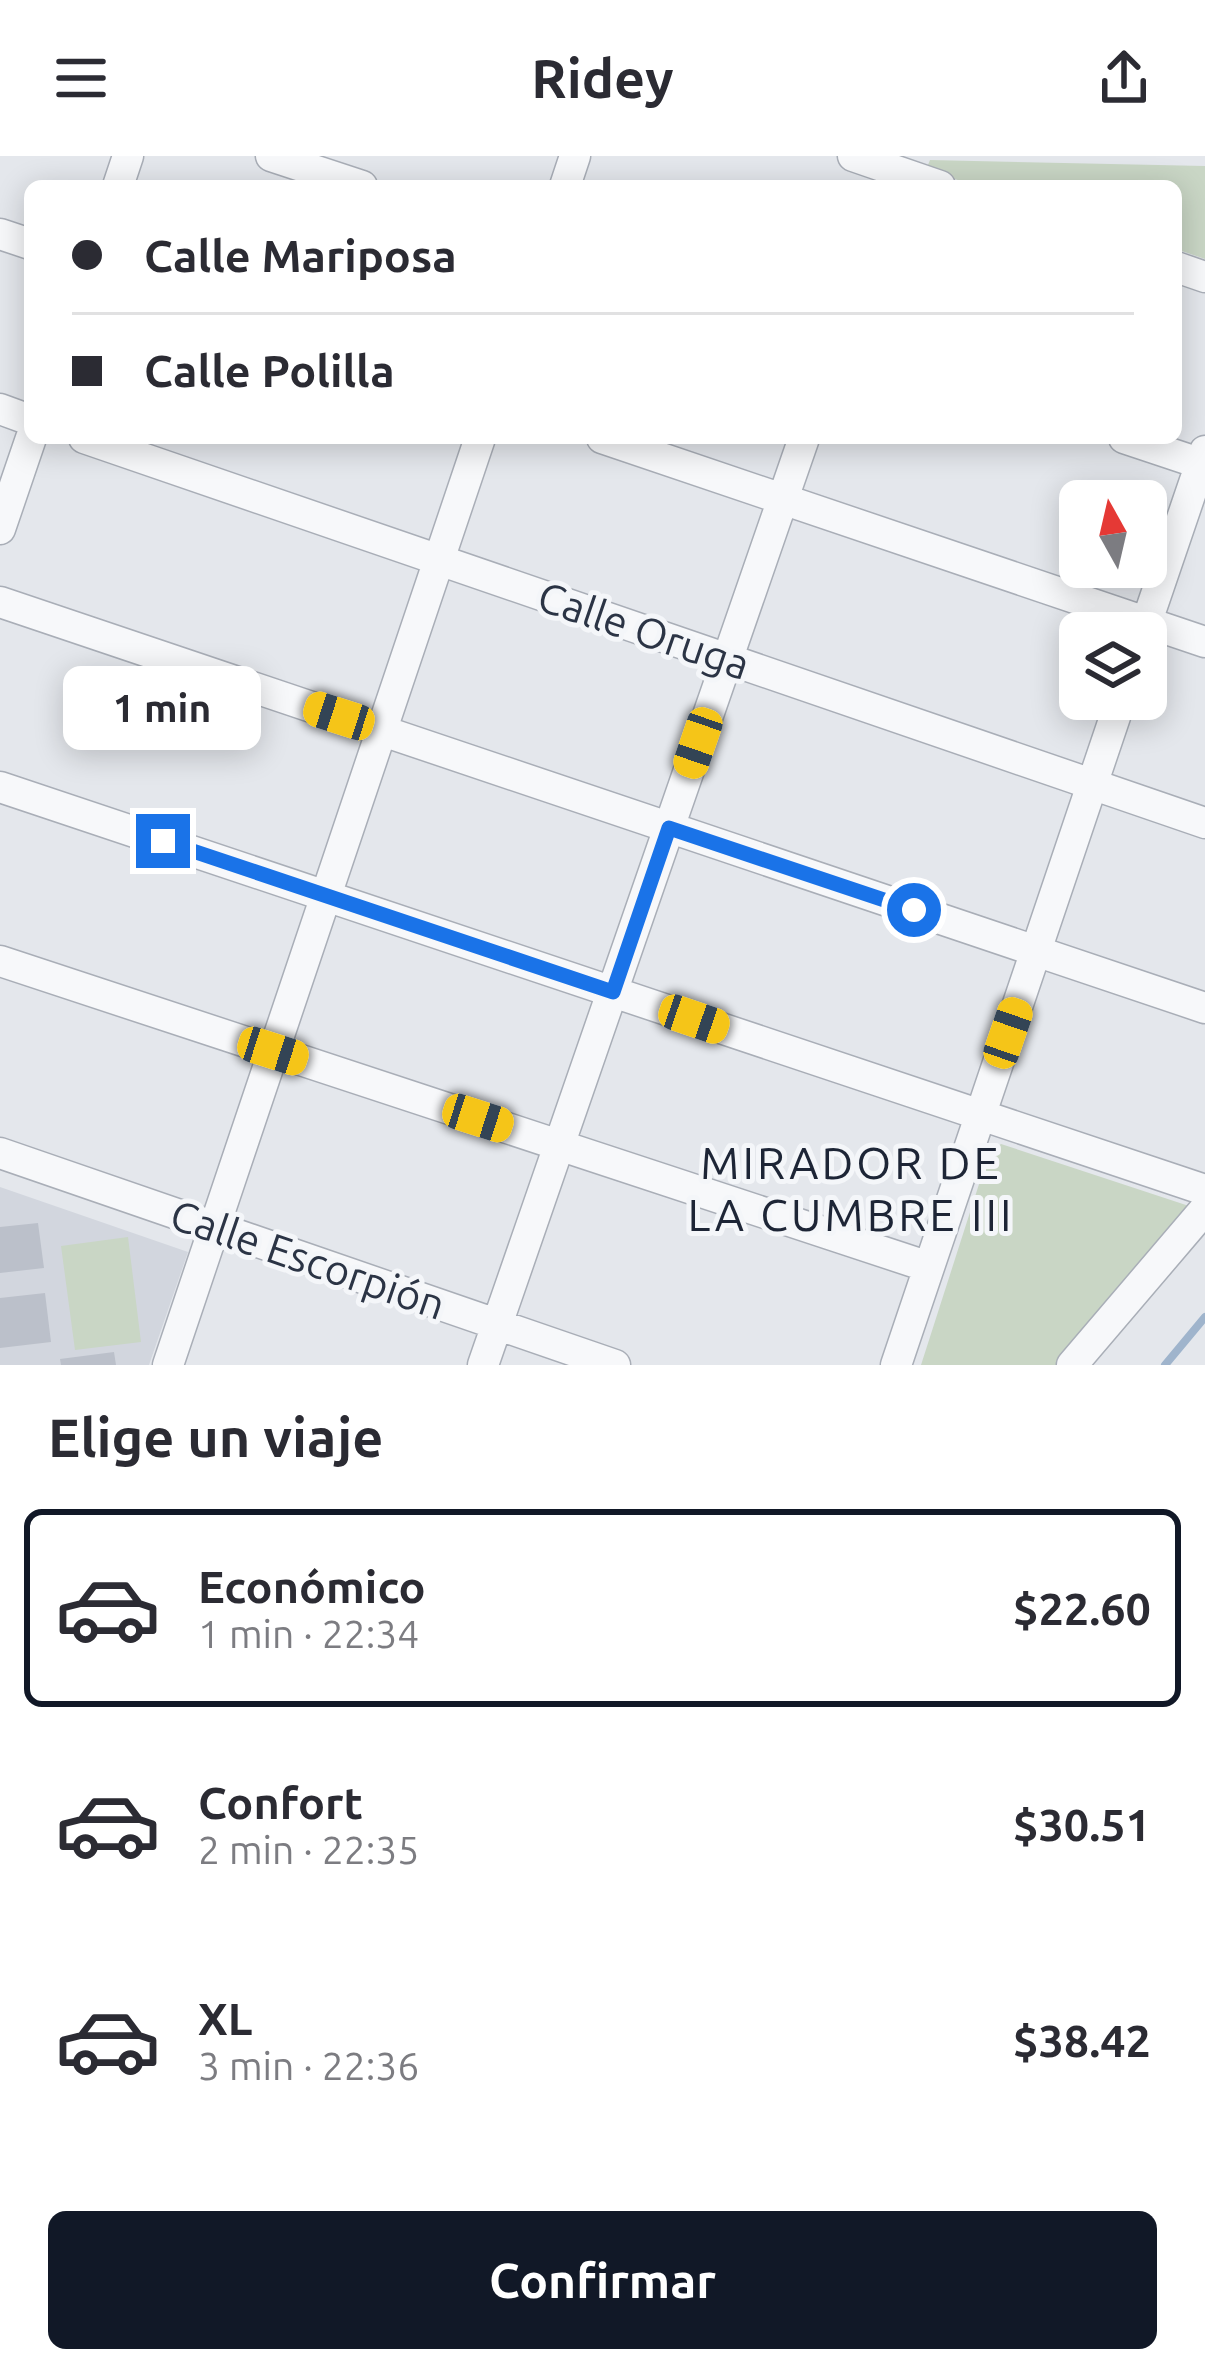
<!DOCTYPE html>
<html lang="es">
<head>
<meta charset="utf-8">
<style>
	:root { --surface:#fff; --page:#f2f2f3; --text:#2b2b33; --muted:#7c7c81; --line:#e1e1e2; --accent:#111827 }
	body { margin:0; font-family:Ubuntu,sans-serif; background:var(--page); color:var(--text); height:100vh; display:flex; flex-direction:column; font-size:45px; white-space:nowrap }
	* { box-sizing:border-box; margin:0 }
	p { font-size:39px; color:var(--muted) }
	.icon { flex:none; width:66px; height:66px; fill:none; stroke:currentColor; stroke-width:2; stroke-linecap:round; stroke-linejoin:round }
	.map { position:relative; height:1209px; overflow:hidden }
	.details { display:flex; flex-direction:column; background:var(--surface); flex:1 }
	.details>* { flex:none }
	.top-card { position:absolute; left:24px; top:24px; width:1158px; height:264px; border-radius:18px; box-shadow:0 6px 30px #0003; display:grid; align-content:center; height:264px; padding:0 48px; background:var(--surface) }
	.needle { width:78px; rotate:352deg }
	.tools { position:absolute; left:1059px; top:324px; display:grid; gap:24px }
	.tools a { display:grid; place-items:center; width:108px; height:108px; border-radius:18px; background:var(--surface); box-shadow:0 6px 30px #0003; font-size:60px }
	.end { position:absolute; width:54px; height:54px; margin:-27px; border:15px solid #1a73e8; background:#fff; box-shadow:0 0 0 6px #fff }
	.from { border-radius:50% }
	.bubble { position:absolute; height:84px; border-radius:18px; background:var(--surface); box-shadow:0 6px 30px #0003; font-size:39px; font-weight:700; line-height:84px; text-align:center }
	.car { position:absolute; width:36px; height:72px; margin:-36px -18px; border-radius:15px; box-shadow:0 0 9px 3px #0007; background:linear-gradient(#f5c518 24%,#345 0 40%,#f5c518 0 76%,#345 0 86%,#f5c518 0) }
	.top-card b { display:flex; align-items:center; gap:42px; height:114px; font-size:45px }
	.top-card b+b { border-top:3px solid var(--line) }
	.top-card i { width:30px; height:30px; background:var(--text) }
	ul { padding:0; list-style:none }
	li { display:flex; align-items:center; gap:36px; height:198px; margin:0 24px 18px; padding:0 24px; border:6px solid transparent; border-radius:18px }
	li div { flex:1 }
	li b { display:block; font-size:45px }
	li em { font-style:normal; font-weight:700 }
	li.on { border-color:var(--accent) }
	li>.icon { width:108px; height:108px; stroke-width:1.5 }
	h2 { padding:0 48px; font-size:54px; line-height:144px }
	.action { display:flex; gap:24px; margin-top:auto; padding:24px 48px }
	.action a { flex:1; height:138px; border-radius:18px; background:var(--accent); color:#fff; font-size:48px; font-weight:700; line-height:138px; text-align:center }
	header { display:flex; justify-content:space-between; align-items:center; height:156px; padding:0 48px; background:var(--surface); font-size:54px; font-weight:700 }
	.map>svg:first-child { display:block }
</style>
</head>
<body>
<header><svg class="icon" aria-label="menu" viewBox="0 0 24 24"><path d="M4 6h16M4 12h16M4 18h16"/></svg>Ridey<svg class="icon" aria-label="share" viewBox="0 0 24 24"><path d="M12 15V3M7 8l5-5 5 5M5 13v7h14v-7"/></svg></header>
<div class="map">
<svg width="1205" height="1209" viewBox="0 0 1205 1209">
	<rect width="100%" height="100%" fill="#e4e7ec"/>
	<!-- built -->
	<path fill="#d2d6de" d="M0,1031L188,1096L149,1209H0Z"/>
	<!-- green -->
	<path fill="#c9d6c5" d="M930,4L1205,10V103L1176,93V30H977L926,14Z
		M1001,988L1189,1050L1060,1209H921L989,997Z
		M128,1081L141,1186L75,1194L61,1090Z"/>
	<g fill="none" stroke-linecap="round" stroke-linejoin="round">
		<!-- stream -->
		<path stroke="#9fb4cc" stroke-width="8" d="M1165,1209L1205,1161"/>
	</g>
	<!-- building -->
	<path fill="#bbc0ca" d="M38,1067L44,1112L0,1117V1071Z
		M45,1137L51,1186L0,1192V1142Z
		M114,1196L116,1209H61L60,1203Z"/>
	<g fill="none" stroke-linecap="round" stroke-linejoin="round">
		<!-- minor casing -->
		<g stroke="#a9aeb7" stroke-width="33">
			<path id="minor" d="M271,0L362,30
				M853,0L940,30
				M118,30L128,0
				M565,30L575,0
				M0,78L30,88
				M1176,111L1205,121
				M0,253L30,264
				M84,282L1205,667
				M602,282L1205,486
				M1124,282L1205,309
				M0,373L31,282
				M0,446L1205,852
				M1143,477L1205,295
				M0,631L1205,1034
				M0,805L929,1111
				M0,997L615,1209
				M168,1209L480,282
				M483,1209L804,282
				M896,1209L1121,543
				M1072,1209L1205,1053"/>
		</g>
		<!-- minor -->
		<use href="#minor" stroke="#f7f8fa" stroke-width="30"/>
	</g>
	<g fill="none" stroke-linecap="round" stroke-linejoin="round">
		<!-- route -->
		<path stroke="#1a73e8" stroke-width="15" d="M163,685L613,836L669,672L914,754"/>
	</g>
	<g text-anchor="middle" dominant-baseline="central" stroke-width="10" stroke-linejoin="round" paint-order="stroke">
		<!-- street labels -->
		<g font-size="42" fill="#2b3445" stroke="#f4f6f9">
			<text transform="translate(644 474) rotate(19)">Calle Oruga</text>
			<text transform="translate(308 1103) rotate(19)">Calle Escorpión</text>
		</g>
		<!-- neighbourhood labels -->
		<g font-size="45" letter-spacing="3" fill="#1d2536" stroke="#f4f6f9">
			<text x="851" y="1006">MIRADOR DE<tspan x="851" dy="52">LA CUMBRE III</tspan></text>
		</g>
	</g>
</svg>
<div class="tools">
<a><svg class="needle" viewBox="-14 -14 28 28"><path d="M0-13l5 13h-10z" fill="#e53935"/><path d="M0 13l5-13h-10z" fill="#7c7c81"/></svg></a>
<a><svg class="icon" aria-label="layers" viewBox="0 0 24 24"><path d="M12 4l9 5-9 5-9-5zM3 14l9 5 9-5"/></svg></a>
</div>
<i class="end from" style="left:914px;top:754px"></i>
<i class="end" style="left:163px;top:685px"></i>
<div class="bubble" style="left:63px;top:510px;width:198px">1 min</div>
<i class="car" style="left:339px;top:560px;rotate:288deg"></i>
<i class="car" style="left:698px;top:587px;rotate:199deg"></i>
<i class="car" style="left:694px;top:863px;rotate:109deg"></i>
<i class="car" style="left:1008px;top:877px;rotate:19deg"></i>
<i class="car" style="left:273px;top:895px;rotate:108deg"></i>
<i class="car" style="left:478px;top:962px;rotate:108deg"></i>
<div class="top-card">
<b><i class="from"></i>Calle Mariposa</b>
<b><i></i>Calle Polilla</b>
</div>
</div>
<section class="details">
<h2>Elige un viaje</h2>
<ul>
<li class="on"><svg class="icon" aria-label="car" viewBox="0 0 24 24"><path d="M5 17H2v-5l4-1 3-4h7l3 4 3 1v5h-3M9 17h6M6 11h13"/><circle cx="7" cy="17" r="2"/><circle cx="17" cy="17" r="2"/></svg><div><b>Económico</b><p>1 min · 22:34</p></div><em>$22.60</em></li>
<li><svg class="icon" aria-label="car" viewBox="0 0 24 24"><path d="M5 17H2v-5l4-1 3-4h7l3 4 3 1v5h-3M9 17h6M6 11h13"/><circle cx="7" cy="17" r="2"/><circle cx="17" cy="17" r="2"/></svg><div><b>Confort</b><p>2 min · 22:35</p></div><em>$30.51</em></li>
<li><svg class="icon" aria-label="car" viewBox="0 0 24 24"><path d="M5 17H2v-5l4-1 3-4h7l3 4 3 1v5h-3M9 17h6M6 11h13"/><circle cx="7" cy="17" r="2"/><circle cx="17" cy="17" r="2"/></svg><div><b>XL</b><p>3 min · 22:36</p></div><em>$38.42</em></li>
</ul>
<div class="action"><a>Confirmar</a></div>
</section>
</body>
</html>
